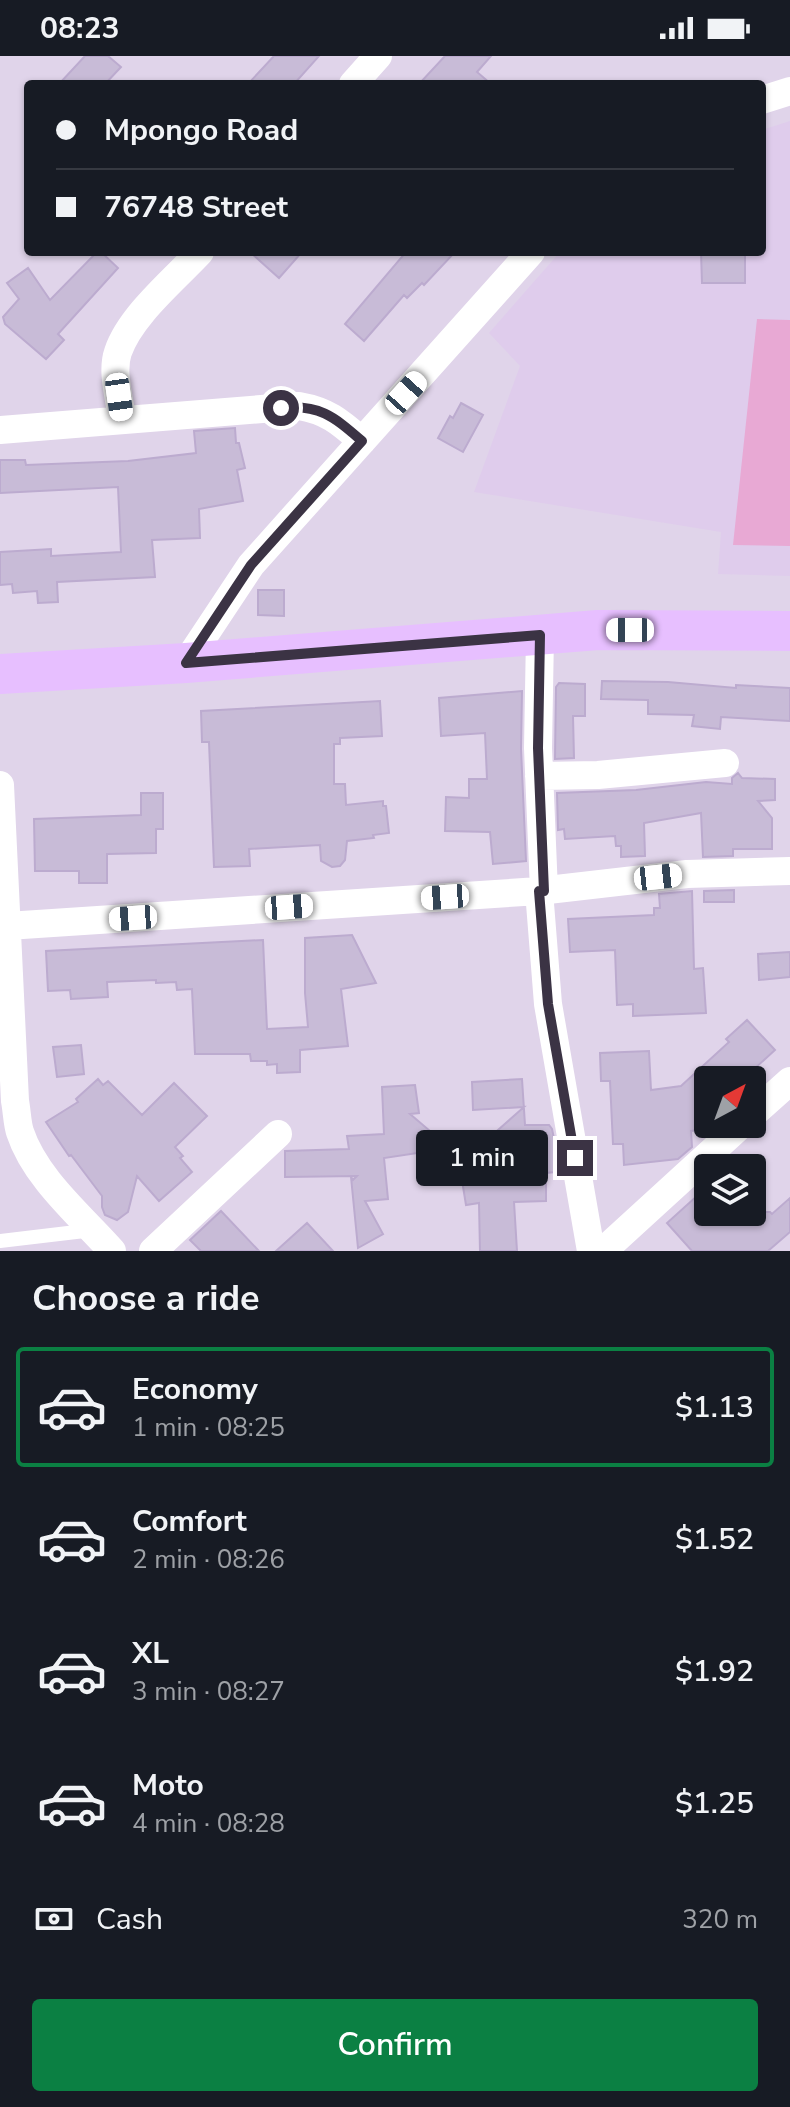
<!DOCTYPE html>
<html lang="en">
<head>
<meta charset="utf-8">
<style>
	:root { --surface:#171b24; --page:#20242c; --text:#f1f3f6; --muted:#9ea1a6; --line:#363941; --accent:#0b8043 }
	body { margin:0; font-family:"Nunito Sans",sans-serif; background:var(--page); color:var(--text); height:100vh; display:flex; flex-direction:column; font-size:30px; white-space:nowrap }
	* { box-sizing:border-box; margin:0 }
	p { font-size:26px; color:var(--muted) }
	.icon { flex:none; width:44px; height:44px; fill:none; stroke:currentColor; stroke-width:2; stroke-linecap:round; stroke-linejoin:round }
	.map { position:relative; height:1195px; overflow:hidden }
	.side { display:flex; flex-direction:column; background:var(--surface); flex:1 }
	.side>* { flex:none }
	.top-card { position:absolute; left:24px; top:24px; width:742px; height:176px; border-radius:8px; box-shadow:0 2px 6px #0004; display:grid; align-content:center; height:176px; padding:0 32px; background:var(--surface) }
	.needle { width:52px; rotate:41deg }
	.fabs { position:absolute; left:694px; top:1010px; display:grid; gap:16px }
	.fabs a { display:grid; place-items:center; width:72px; height:72px; border-radius:8px; background:var(--surface); box-shadow:0 2px 6px #0004; font-size:40px }
	.end { position:absolute; width:36px; height:36px; margin:-18px; border:10px solid #3b3344; background:#fff; box-shadow:0 0 0 4px #fff }
	.from { border-radius:50% }
	.bubble { position:absolute; height:56px; border-radius:8px; background:var(--surface); box-shadow:0 2px 6px #0004; font-size:26px; font-weight:600; line-height:56px; text-align:center }
	.car { position:absolute; width:24px; height:48px; margin:-24px -12px; border-radius:10px; box-shadow:0 0 6px 2px #0007; background:linear-gradient(#fff 24%,#345 0 40%,#fff 0 76%,#345 0 86%,#fff 0) }
	.top-card b { display:flex; align-items:center; gap:28px; height:76px; font-size:30px }
	.top-card b+b { border-top:2px solid var(--line) }
	.top-card i { width:20px; height:20px; background:var(--text) }
	ul { padding:0; list-style:none }
	li { display:flex; align-items:center; gap:24px; height:120px; margin:0 16px 12px; padding:0 16px; border:4px solid transparent; border-radius:8px }
	li div { flex:1 }
	li b { display:block; font-size:30px }
	li em { font-style:normal; font-weight:600 }
	li.selected { border-color:var(--accent) }
	li>.icon { width:72px; height:72px; stroke-width:1.5 }
	h2 { padding:0 32px; font-size:36px; line-height:96px }
	.pay { display:flex; align-items:center; gap:20px; height:88px; padding:0 32px; font-size:30px }
	.pay p { margin-inline-start:auto }
	.cta { display:flex; gap:16px; margin-top:auto; padding:16px 32px }
	.cta a { flex:1; height:92px; border-radius:8px; background:var(--accent); color:#fff; font-size:32px; font-weight:600; line-height:92px; text-align:center }
	.status { display:flex; justify-content:space-between; align-items:center; height:56px; padding:0 40px; background:var(--surface); direction:ltr }
	.status svg { height:22px; fill:currentColor }
	.map>svg:first-child { display:block }
</style>
</head>
<body>
<div class="status"><b>08:23</b><svg viewBox="0 0 49 12"><path d="M0 12V9h3v3zM5 12V6h3v6zM10 12V3h3v9zM15 12V0h3v12zM26 1h20v11H26zM47 4h2v5h-2z"/></svg></div>
<div class="map">
<svg width="790" height="1195" viewBox="0 0 790 1195">
	<rect width="100%" height="100%" fill="#ebe2f2"/>
	<!-- residential -->
	<path fill="#e0d4ea" fill-rule="evenodd" d="M0,0H790V1195H0ZM28,28H762V196H28ZM708,1024H752V1068H708ZM708,1112H752V1156H708Z"/>
	<!-- education -->
	<path fill="#dfccec" d="M790,65V520L718,518L721,476L474,436L520,310L489,277L560,196H762V74Z"/>
	<!-- green -->
	<path fill="#e8a9d4" d="M757,263L790,264V490L733,489Z"/>
	<!-- building -->
	<path fill="#c8bbd7" stroke="#bcabcf" stroke-width="2" d="M85,0H108L121,11L105,28H59Z
		M274,0H319L294,28H248Z
		M445,0H491L477,16L491,28H419Z
		M97,196H101L118,212L58,278L64,284L46,303L5,268L3,261L19,243L7,227L28,212L50,244Z
		M250,196H302L279,222Z
		M406,196H455L424,229L422,227L407,242L404,239L364,285L345,268Z
		M701,196H745V227H702Z
		M461,347L483,359L463,396L438,382L450,360L453,362Z
		M235,372L236,387H239L245,412L237,414L243,445L199,453L200,482L152,484L155,521L57,526L58,546L38,547L37,535L13,537L12,528L0,529V496L51,493V500L121,496L118,431L0,437V404H25L26,409L128,405L196,397L194,375Z
		M258,534H284V560L258,559Z
		M602,625L668,626L736,632V629L790,632V665L721,661L720,673L692,670L694,659L648,658V644L601,643Z
		M559,627L585,628V660H573L574,702L555,703L556,631Z
		M522,635L521,693L526,805L493,808L490,776L445,775L446,741L469,742V723H487L485,677L441,680L439,642Z
		M380,645L382,680L340,682V688H334V728H345L346,749L383,745V750H386L389,777L373,779L374,782L347,785L345,804L340,810L332,811L321,805L320,789L249,793L250,810L214,811L209,686H202L201,655Z
		M738,717L742,722L775,723V744L758,745L772,762V793H733V800L703,801L701,757L644,767L645,800L621,801V790H616L615,780L565,783L564,773L558,774L557,737L636,734L706,726L732,728V722Z
		M141,737H163V773H156V797L107,798V827H79V815H35L34,763L141,759Z
		M734,834V846H704V835Z
		M692,835L694,913L703,912L706,957L633,960V948L617,949L615,894L570,896L568,863L654,859V852H660L659,838Z
		M352,879L376,927L341,933L348,990L300,994V1016L277,1017V1008L267,1009V1005H251L250,998H195L192,933L177,934L176,926L156,927V924L107,926L108,941L71,943L70,934L48,935L46,895L263,884L267,973L308,971L305,937V882Z
		M790,896V921L759,924L758,898Z
		M747,964L775,994L742,1024H708V1073L691,1075L692,1091L678,1103L624,1109L623,1088H613L610,1025H601L600,997L649,995L651,1034L681,1030L729,986L726,983Z
		M81,989L84,1018L57,1021L53,991Z
		M98,1023L103,1029L108,1025L142,1059L174,1027L207,1060L175,1091L183,1100L180,1102L192,1116L159,1145L137,1120L128,1156L117,1164L105,1159L102,1151V1140L71,1099L69,1100L46,1066L78,1046L76,1043Z
		M522,1023L525,1069H549L552,1073L556,1092L555,1116L546,1117V1145L514,1146L517,1195H480L479,1147L466,1149L458,1100L476,1115L481,1089L524,1051L473,1054L472,1026Z
		M415,1029L419,1057L410,1058L450,1092L384,1102L388,1143L365,1145L383,1178L358,1192L351,1121L353,1124L357,1120L285,1121V1095L349,1093L347,1080L384,1078L382,1031Z
		M708,1130V1156H770L772,1158L790,1142V1176L768,1195H692L667,1167Z
		M221,1155L259,1195H201L190,1184Z
		M307,1167L333,1195H276Z"/>
	<g fill="none" stroke-linecap="round" stroke-linejoin="round">
		<!-- lane -->
		<path stroke="#fff" stroke-width="14" d="M0,1185L93,1174"/>
		<!-- street -->
		<path stroke="#fff" stroke-width="28" d="M353,28L378,0
			M762,44L790,35
			M122,364C120,343 111,316 118,296C130,260 174,224 200,196
			M0,374L299,350C328,355 340,366 362,385
			M540,579L538,692L544,835
			M186,607L251,509L531,196
			M539,720L598,719L725,707
			M0,729L15,1045C17,1055 17,1067 20,1076C35,1122 81,1160 112,1195
			M539,835L548,948L591,1195
			M7,870L539,835L687,818L790,815
			M752,1059L790,1025
			M153,1195L278,1078
			M603,1195L742,1068"/>
		<!-- secondary -->
		<path stroke="#e7bfff" stroke-width="40" d="M0,618L186,607L598,574L790,575"/>
	</g>
	<g fill="none" stroke-linecap="round" stroke-linejoin="round">
		<!-- route -->
		<path stroke="#3b3344" stroke-width="10" d="M281,352C320,348 334,361 362,385L251,509L186,607L540,579L538,692L544,835H539L548,948L575,1102"/>
	</g>
</svg>
<div class="fabs">
<a><svg class="needle" viewBox="-14 -14 28 28"><path d="M0-13l5 13h-10z" fill="#e53935"/><path d="M0 13l5-13h-10z" fill="#9ea1a6"/></svg></a>
<a><svg class="icon" aria-label="layers" viewBox="0 0 24 24"><path d="M12 4l9 5-9 5-9-5zM3 14l9 5 9-5"/></svg></a>
</div>
<i class="end from" style="left:281px;top:352px"></i>
<i class="end" style="left:575px;top:1102px"></i>
<div class="bubble" style="left:416px;top:1074px;width:132px">1 min</div>
<i class="car" style="left:406px;top:337px;rotate:42deg"></i>
<i class="car" style="left:119px;top:341px;rotate:172deg"></i>
<i class="car" style="left:630px;top:574px;rotate:270deg"></i>
<i class="car" style="left:658px;top:821px;rotate:84deg"></i>
<i class="car" style="left:445px;top:841px;rotate:266deg"></i>
<i class="car" style="left:289px;top:851px;rotate:86deg"></i>
<i class="car" style="left:133px;top:862px;rotate:266deg"></i>
<div class="top-card">
<b><i class="from"></i>Mpongo Road</b>
<b><i></i>76748 Street</b>
</div>
</div>
<section class="side">
<h2>Choose a ride</h2>
<ul>
<li class="selected"><svg class="icon" aria-label="car" viewBox="0 0 24 24"><path d="M5 17H2v-5l4-1 3-4h7l3 4 3 1v5h-3M9 17h6M6 11h13"/><circle cx="7" cy="17" r="2"/><circle cx="17" cy="17" r="2"/></svg><div><b>Economy</b><p>1 min · 08:25</p></div><em>$1.13</em></li>
<li><svg class="icon" aria-label="car" viewBox="0 0 24 24"><path d="M5 17H2v-5l4-1 3-4h7l3 4 3 1v5h-3M9 17h6M6 11h13"/><circle cx="7" cy="17" r="2"/><circle cx="17" cy="17" r="2"/></svg><div><b>Comfort</b><p>2 min · 08:26</p></div><em>$1.52</em></li>
<li><svg class="icon" aria-label="car" viewBox="0 0 24 24"><path d="M5 17H2v-5l4-1 3-4h7l3 4 3 1v5h-3M9 17h6M6 11h13"/><circle cx="7" cy="17" r="2"/><circle cx="17" cy="17" r="2"/></svg><div><b>XL</b><p>3 min · 08:27</p></div><em>$1.92</em></li>
<li><svg class="icon" aria-label="car" viewBox="0 0 24 24"><path d="M5 17H2v-5l4-1 3-4h7l3 4 3 1v5h-3M9 17h6M6 11h13"/><circle cx="7" cy="17" r="2"/><circle cx="17" cy="17" r="2"/></svg><div><b>Moto</b><p>4 min · 08:28</p></div><em>$1.25</em></li>
</ul>
<div class="pay"><svg class="icon" aria-label="cash" viewBox="0 0 24 24"><path d="M3 7h18v10H3z"/><circle cx="12" cy="12" r="2"/></svg>Cash<p>320 m</p></div>
<div class="cta"><a>Confirm</a></div>
</section>
</body>
</html>
